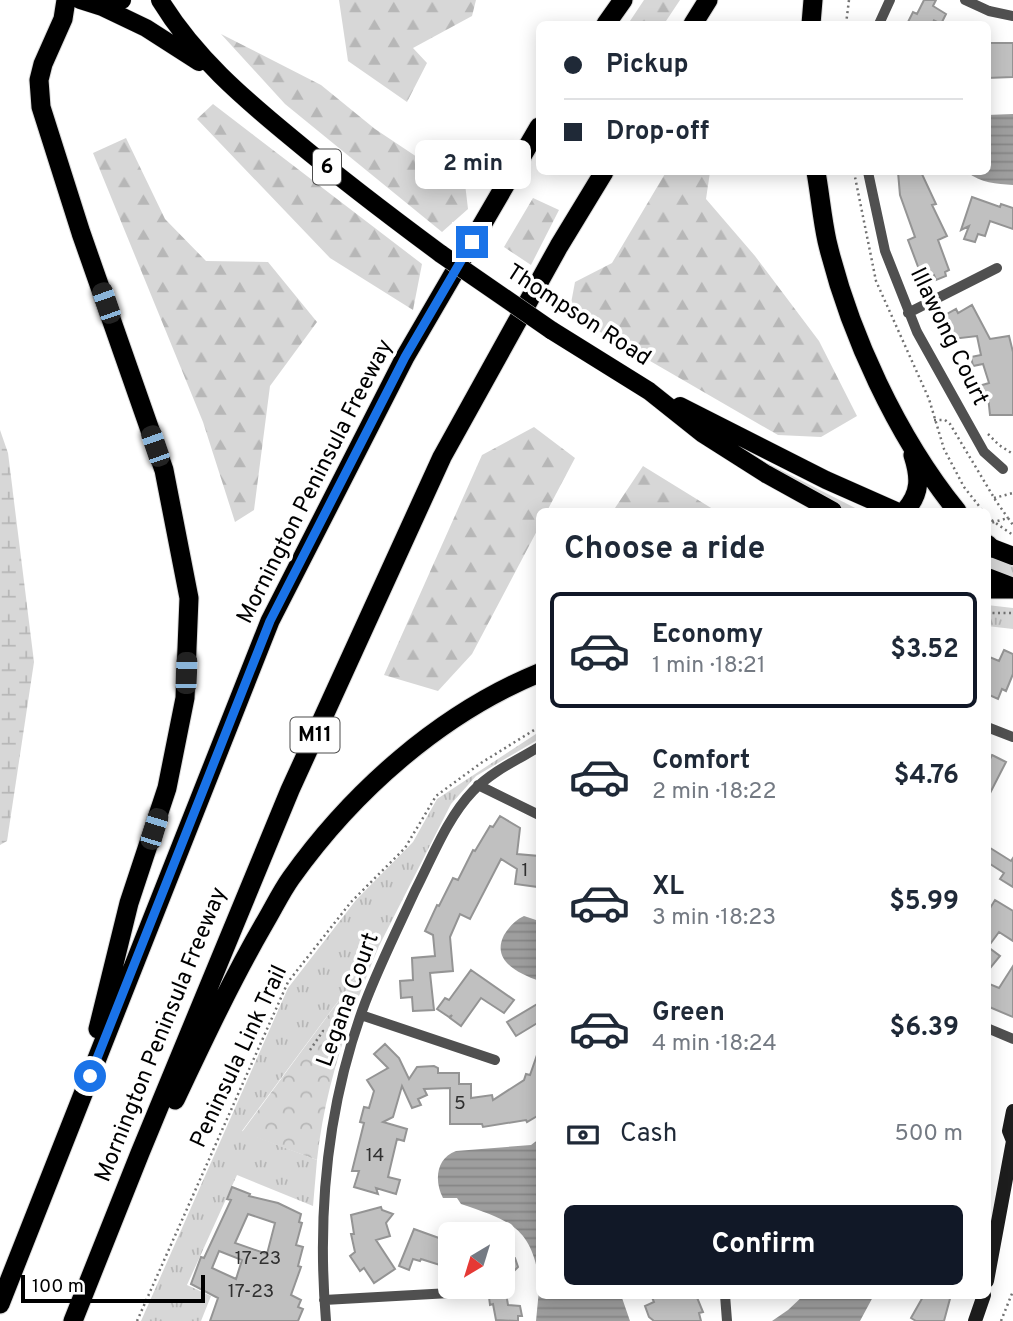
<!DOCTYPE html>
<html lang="en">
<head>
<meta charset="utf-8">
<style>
	:root { --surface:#fff; --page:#f2f2f3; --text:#1f2937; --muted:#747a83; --line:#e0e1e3; --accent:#111827 }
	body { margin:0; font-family:Overpass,sans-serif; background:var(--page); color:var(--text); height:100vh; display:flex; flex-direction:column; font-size:26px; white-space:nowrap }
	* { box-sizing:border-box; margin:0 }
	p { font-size:23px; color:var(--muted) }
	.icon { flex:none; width:38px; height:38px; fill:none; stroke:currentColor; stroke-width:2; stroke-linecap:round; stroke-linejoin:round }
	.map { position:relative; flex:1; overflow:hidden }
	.details { position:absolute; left:536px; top:508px; width:455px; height:791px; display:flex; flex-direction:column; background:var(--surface); border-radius:10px; box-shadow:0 4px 18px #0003 }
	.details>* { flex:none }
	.guide { position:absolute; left:536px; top:21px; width:455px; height:154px; border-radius:10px; box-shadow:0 4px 18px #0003; display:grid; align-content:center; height:154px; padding:0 28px; background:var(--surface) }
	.needle { width:46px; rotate:218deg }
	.controls { position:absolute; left:438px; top:1222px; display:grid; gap:14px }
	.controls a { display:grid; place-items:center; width:77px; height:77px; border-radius:10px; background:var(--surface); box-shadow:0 4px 18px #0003; font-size:35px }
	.scale { position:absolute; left:21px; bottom:18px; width:184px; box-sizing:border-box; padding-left:7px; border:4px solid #000; border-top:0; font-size:19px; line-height:24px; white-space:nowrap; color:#000; -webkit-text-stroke:5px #fff; paint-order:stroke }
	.end { position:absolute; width:32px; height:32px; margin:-16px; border:9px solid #1a73e8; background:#fff; box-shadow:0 0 0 4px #fff }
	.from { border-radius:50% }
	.bubble { position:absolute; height:49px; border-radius:10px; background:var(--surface); box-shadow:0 4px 18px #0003; font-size:23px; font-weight:700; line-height:49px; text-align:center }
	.car { position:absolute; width:21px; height:42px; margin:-21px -10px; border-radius:9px; box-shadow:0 0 5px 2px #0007; background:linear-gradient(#222 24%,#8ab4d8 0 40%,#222 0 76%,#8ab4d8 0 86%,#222 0) }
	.guide b { display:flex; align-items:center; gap:24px; height:66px; font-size:26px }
	.guide b+b { border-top:2px solid var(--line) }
	.guide i { width:18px; height:18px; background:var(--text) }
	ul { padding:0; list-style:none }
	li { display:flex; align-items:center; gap:21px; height:116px; margin:0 14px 10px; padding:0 14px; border:4px solid transparent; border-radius:10px }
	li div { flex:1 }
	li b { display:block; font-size:26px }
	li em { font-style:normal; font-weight:700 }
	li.active { border-color:var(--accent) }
	li>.icon { width:63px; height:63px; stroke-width:1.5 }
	h2 { padding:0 28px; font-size:32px; line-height:84px }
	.pay { display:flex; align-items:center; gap:18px; height:77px; padding:0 28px; font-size:26px }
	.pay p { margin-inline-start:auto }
	.primary-button { display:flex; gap:14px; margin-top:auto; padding:14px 28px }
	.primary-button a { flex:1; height:80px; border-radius:10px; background:var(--accent); color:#fff; font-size:28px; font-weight:700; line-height:80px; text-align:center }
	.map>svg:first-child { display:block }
</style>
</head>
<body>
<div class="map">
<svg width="1013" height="1321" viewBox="0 0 1013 1321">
	<defs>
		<pattern id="grass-tufts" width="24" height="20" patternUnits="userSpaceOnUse" patternTransform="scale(1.75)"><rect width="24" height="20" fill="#d7d7d7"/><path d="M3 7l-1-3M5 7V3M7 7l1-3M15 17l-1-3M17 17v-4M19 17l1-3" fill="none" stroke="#b7b7b7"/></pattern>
		<pattern id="forest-firs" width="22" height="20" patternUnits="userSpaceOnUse" patternTransform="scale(1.75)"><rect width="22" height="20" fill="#d7d7d7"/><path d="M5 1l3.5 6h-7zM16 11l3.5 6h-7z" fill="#b7b7b7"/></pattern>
		<pattern id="wetland-marsh" width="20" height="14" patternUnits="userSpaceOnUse" patternTransform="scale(1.75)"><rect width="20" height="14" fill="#d7d7d7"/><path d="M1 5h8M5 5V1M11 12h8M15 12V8" fill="none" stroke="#b7b7b7"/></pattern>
		<pattern id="park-crowns" width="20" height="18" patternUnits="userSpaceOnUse" patternTransform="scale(1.75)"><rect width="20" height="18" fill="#d7d7d7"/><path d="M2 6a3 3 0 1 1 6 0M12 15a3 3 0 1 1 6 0" fill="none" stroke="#b7b7b7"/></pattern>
		<pattern id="water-rules" width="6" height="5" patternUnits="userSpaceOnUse" patternTransform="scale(1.75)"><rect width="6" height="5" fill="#9e9e9e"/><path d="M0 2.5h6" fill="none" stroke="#868686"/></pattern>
	</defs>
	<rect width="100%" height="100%" fill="#fff"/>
	<!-- grass -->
	<path fill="url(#grass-tufts)" d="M695,423L715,429L765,462L861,511H845L815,496Z
		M987,552L1013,562V578L987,568Z
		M987,605L1013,608V629L987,626Z
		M539,732V739L476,776L451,804L379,946L242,1131L317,1160L313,1206L237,1175L187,1285L211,1296L201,1321H141L288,988L356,900L413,842L437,799Z"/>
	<!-- forest -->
	<path fill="url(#forest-firs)" d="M339,0H476L472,16L413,48L427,63L407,102L348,61Z
		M644,0H680L664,24H628Z
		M221,34L321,85L375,129L441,173L464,175L468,209L442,232L285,104Z
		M213,104L422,264L413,310L330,258L197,119Z
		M126,138L165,219L206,261L268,262L317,322L270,386L254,510L235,522L203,422L93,153Z
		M666,172H710L706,199L755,256L819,341L857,416L821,437L778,435L569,314L575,282L612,263Z
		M533,198L559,210L531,265L504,247Z
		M534,427L575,458L547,511H539V527L472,654L438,691L384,675L482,455Z
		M643,466L716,511H613Z"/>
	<!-- wetland -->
	<path fill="url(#wetland-marsh)" d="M0,430L8,453L34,662L7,841L0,845Z"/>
	<!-- park -->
	<path fill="url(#park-crowns)" d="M379,946C350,1015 325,1085 317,1160L242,1132Z"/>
	<!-- water -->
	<path fill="url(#water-rules)" d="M1013,114V185C996,184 981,183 967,172H987V115Z
		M524,916L539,921V981C518,973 491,961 504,935C509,927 515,920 524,916Z
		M539,1139V1278C530,1225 507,1220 461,1204L457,1198H443C434,1181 436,1158 456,1151L531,1145Z
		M539,1290V1295H621L630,1321H536Z
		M804,1295H874L860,1321H772L788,1310Z"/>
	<!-- building -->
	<path fill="#c0c0c0" stroke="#949494" stroke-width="2" fill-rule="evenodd" d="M924,0H936L933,6L946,14L941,24L933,20L941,24H907L913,12L917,14Z
		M987,43H1013V77L987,78Z
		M898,172H921L936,204L932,205L947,236L938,240L949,270L945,272L946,276L936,280L934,275L923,280L908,240L915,237L900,195Z
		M972,197L1000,207L1001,204L1013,208V229L990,221L985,236L978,234L975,242L964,239L969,226L961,230Z
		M972,305L990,339L1009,336L1013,352V415H990L988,396L982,397L979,386L989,383L983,364L973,366L971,357L981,355L977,336L952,339L938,319L956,309L958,313Z
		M1004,650L1013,654V674L1006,691L1002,689L998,699L987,694V656L999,661Z
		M992,755L1006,762L987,799V765Z
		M500,816L520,828L517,854L539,856L538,887L515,884L517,869L501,859L470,919L460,914L450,937L453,971L430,973L434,1010L413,1011L412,997L401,998L400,981L413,980L412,958L435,956L433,935L425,931L437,905L439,906L453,878L458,880L473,850L475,851L490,826L493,827Z
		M987,846L1011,861L1013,858V887L1000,879L1004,873L987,862Z
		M995,900L1013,911V941L999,932L988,947L1000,956L987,972V913Z
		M1013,966V1017L987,1006V983L999,988Z
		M471,970L514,1000L504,1013L481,998L461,1026L450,1018L452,1015L449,1017L437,1009L445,998L449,1000Z
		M539,1003V1022L516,1036L507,1022Z
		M385,1044L399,1058L409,1079L417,1067L434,1066L438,1068V1073H459V1084H471V1098L492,1095L493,1100L524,1080L526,1074L530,1075L537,1055H539V1115L527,1122L526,1120L483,1127L482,1124H450V1088L424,1089L427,1095L418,1099L421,1105L412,1108L402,1086L393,1117L383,1122L407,1129L404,1141L397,1139L388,1177L400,1180L396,1194L376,1188L378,1194L354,1187L359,1171H352L364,1123L360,1122L364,1107L369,1108L374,1091L367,1080L388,1068L374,1054Z
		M232,1187L250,1194L249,1196L278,1203L301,1214L299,1222L302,1223L296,1245L303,1247L298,1266L301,1267L291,1295L301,1300L298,1307L303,1309L298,1321H210L218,1298L191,1284L201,1257L204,1258L231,1200L227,1199ZM248,1214L275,1223L267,1254L235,1243ZM219,1251L242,1260L236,1279L212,1268Z
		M381,1207L382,1210L393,1214L386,1223L390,1236L376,1240L395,1269L374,1283L364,1268L360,1271L350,1256L355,1252L351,1234H354L351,1215Z
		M414,1229L450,1242V1258L446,1256L443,1266L421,1259L420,1261L413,1259L409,1270L399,1266Z
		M502,1248L515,1258L518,1267L511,1274L502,1266Z
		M505,1287L508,1305L520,1306L522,1316H518V1321L496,1320L493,1304L490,1305L488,1289Z
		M651,1295H696L703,1312L699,1313L701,1321H654L649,1317L645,1306L654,1302Z
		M924,1295H951L944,1321H916L911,1318Z"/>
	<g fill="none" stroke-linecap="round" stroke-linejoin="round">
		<!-- primary casing -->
		<g stroke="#dbdbdb" stroke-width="19">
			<path id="primary" d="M80,0L102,7L122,0
				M160,0C194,56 243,98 293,139C341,179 391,217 441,254
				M102,7L146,28L199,62
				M551,330L649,391L703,434L766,474L833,511
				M680,406L826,480L896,511
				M987,546L1013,556
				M987,577L1013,587"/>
		</g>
		<!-- motorway casing -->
		<g stroke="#dbdbdb" stroke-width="21">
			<path id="motorway" d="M66,0L63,19L43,64L39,80L41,107L81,233L164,470L189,598L185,698L167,788L129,903L98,1029
				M606,24L623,0
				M693,24L708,0
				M811,24L813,0
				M816,172C820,194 822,218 827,241C849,333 897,437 957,511
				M905,511C921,493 920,477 913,455
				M987,544L991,548
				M987,589H1013
				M175,1100C203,1041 231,981 264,924C273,909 281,892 291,878C353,791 440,714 539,673
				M0,1304L270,621L405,357L539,127
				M73,1321L140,1153L290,790L442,457L559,246L604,172"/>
		</g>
		<!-- path -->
		<path stroke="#727272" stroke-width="2.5" stroke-dasharray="2 3.5" stroke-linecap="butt" d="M846,24L849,0
			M854,172L876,281L929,399L944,449L964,487L983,511
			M934,420H945L950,424L996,501L1008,518
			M988,434L999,445L1013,454
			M994,498L1013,493
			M987,524L1008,518L1013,525
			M987,613H1013
			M310,1050L323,1031L332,1033L338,1038
			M329,1063L345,1021L348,1022
			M137,1321L288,982L351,902L405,848L436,796L481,763L539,727
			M1001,1321L1013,1291"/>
		<!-- minor -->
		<path stroke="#505050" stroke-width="10" d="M965,0L989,11L1013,16
			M879,24L890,0
			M868,172L885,251L917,332L984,452L1003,469
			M908,313L997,268
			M987,727L1013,737
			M478,785L539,815
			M361,1015L495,1060
			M987,1028L1013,1039
			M725,1295L727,1321
			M324,1300L450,1293
			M326,1321C317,1213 327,1105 365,1003C380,964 398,928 415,891C432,858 447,818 473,791C491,772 517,760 539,747"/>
		<!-- secondary -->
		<path stroke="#1d1d1d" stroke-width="14" d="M987,1281L1013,1141L1009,1131L1013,1111
			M975,1321L984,1295"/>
		<!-- primary -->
		<use href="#primary" stroke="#000" stroke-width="18"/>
		<!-- motorway -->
		<use href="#motorway" stroke="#000" stroke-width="19"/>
		<!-- primary-bridge casing -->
		<g stroke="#dbdbdb" stroke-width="19" stroke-linecap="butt">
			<path id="primary-bridge" d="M441,254L551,330"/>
		</g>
		<!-- path-bridge -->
		<path stroke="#727272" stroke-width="2.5" stroke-dasharray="2 3.5" stroke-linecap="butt" d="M987,517L1013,535"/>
		<!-- primary-bridge -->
		<use href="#primary-bridge" stroke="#000" stroke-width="18"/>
	</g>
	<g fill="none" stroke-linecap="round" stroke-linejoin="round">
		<!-- route -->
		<path stroke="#1a73e8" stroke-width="9" d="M90,1076L270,621L405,357L472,242"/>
	</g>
	<g text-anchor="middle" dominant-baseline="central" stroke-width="7" stroke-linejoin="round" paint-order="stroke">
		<!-- number labels -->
		<g font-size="19" fill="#303030">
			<text x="525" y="871">1</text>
			<text x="460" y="1104">5</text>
			<text x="375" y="1156">14</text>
			<text x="258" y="1259">17-23</text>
			<text x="251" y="1292">17-23</text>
		</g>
		<!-- shield labels -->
		<g fill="#fff" stroke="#4c4c4c" stroke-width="2">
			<rect x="313" y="149.5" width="28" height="35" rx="5"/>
			<rect x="290.5" y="717.5" width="49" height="35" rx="5"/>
		</g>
		<g font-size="21" font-weight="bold" fill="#000">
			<text x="327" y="167">6</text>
			<text x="315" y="735">M11</text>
		</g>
		<!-- street labels -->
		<g font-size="23" fill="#000" stroke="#fff">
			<text transform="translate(578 316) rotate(33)">Thompson Road</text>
			<text transform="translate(948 337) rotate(64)">Illawong Court</text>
			<text transform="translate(316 482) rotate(-63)">Mornington Peninsula Freeway</text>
			<text transform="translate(349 1000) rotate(-70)">Legana Court</text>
			<text transform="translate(162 1035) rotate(-68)">Mornington Peninsula Freeway</text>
			<text transform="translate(240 1057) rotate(-65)">Peninsula Link Trail</text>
		</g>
	</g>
</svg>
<div class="controls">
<a><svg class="needle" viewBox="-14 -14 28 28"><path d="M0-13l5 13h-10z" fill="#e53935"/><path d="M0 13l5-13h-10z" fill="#747a83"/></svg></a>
</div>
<div class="scale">100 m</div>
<i class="end from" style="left:90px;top:1076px"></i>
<i class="end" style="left:472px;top:242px"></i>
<div class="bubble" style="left:415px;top:140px;width:116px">2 min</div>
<i class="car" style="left:106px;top:303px;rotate:341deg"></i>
<i class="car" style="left:155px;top:446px;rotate:341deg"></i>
<i class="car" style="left:186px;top:673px;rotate:2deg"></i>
<i class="car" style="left:154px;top:829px;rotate:17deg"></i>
<div class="guide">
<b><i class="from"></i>Pickup</b>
<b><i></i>Drop-off</b>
</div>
<section class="details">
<h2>Choose a ride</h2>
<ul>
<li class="active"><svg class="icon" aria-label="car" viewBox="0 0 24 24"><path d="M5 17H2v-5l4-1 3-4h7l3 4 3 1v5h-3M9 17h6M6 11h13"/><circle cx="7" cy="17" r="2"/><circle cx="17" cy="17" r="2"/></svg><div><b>Economy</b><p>1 min · 18:21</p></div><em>$3.52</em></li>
<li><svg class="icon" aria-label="car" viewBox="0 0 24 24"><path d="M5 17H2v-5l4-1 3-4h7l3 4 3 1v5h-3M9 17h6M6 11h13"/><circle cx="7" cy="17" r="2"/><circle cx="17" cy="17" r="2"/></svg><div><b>Comfort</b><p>2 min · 18:22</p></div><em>$4.76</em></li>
<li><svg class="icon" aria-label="car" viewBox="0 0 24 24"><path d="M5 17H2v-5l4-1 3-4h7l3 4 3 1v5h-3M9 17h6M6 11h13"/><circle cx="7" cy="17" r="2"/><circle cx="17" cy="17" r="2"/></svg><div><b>XL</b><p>3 min · 18:23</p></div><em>$5.99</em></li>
<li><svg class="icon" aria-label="car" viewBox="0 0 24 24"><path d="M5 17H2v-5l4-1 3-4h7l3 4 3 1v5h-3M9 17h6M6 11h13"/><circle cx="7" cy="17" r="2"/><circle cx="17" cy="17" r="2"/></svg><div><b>Green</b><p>4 min · 18:24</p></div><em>$6.39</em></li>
</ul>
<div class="pay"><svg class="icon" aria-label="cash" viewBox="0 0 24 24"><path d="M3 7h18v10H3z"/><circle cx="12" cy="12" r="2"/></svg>Cash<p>500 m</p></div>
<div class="primary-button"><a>Confirm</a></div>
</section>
</div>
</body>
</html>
